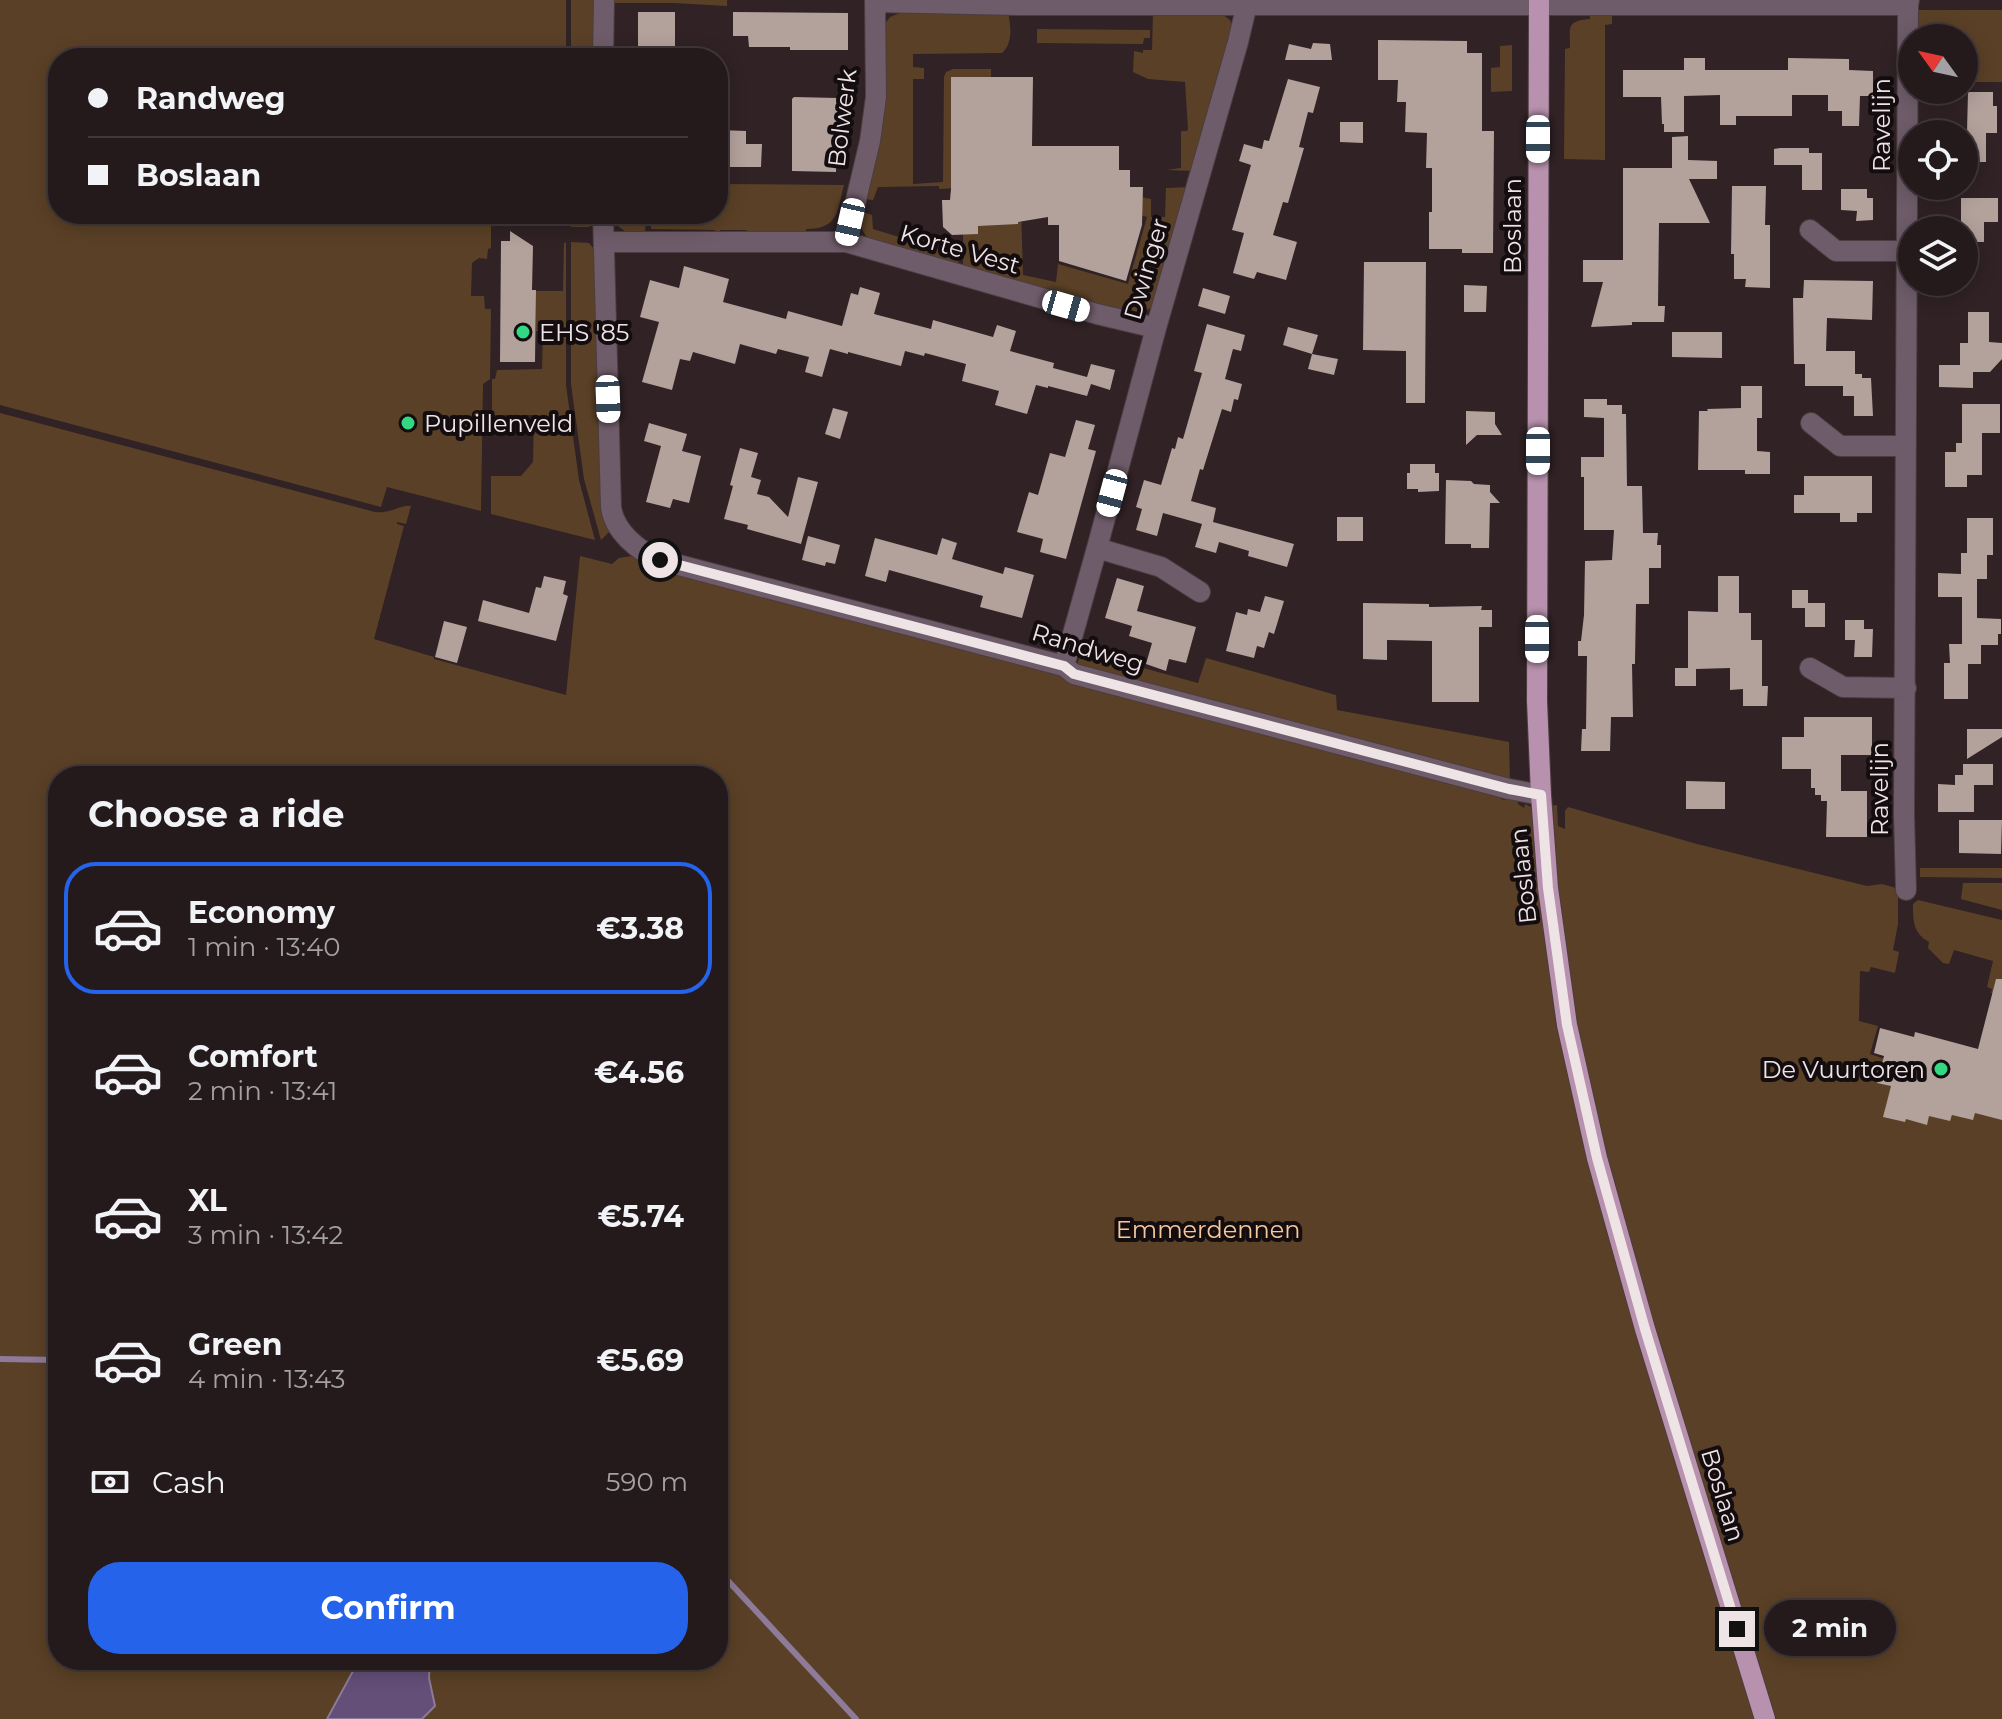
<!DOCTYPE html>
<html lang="en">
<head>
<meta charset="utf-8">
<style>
	:root { --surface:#241a1c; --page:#302729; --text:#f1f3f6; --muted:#a3a1a3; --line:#41383b; --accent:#2563eb }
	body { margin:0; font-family:Montserrat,sans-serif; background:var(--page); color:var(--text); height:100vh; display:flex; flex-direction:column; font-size:30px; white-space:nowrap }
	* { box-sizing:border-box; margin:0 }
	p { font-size:26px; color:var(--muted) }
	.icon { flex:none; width:44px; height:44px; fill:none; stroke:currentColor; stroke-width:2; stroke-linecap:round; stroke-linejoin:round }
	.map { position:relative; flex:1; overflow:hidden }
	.drawer { position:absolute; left:48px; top:766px; width:680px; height:904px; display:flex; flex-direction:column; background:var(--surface); border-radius:32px; box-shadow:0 4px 20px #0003,0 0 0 2px var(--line) }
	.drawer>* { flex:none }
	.banner { position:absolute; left:48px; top:48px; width:680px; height:176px; border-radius:32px; box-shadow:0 4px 20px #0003,0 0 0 2px var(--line); display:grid; align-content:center; height:176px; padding:0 40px; background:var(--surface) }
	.needle { width:52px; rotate:303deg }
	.fabs { position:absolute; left:1898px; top:24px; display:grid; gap:16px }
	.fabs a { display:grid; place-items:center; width:80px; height:80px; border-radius:50%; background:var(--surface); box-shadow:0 4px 20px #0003,0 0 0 2px var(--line); font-size:40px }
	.end { position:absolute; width:36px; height:36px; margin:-18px; border:10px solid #eee3e5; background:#111; box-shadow:0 0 0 4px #111 }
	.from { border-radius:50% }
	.bubble { position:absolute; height:56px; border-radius:28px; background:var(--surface); box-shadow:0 4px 20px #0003,0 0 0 2px var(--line); font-size:26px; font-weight:700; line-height:56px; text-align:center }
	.car { position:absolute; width:24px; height:48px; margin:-24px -12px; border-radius:10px; box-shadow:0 0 6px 2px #0007; background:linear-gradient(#fff 24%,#345 0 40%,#fff 0 76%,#345 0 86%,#fff 0) }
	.banner b { display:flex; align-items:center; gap:28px; height:76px; font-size:30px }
	.banner b+b { border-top:2px solid var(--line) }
	.banner i { width:20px; height:20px; background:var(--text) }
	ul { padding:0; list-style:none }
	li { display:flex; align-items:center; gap:24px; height:132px; margin:0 16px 12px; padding:0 24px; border:4px solid transparent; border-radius:32px }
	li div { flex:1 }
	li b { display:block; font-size:30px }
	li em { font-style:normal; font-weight:700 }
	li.current { border-color:var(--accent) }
	li>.icon { width:72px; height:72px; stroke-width:1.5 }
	h2 { padding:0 40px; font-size:36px; line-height:96px }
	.pay { display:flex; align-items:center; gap:20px; height:88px; padding:0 40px; font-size:30px }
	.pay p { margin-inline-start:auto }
	.cta { display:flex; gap:16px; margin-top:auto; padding:16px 40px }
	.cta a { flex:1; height:92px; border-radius:32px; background:var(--accent); color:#fff; font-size:32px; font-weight:700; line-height:92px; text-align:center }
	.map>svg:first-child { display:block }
</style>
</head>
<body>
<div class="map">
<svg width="2002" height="1719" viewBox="0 0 2002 1719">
	<rect width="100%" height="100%" fill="#302225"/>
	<!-- green -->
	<path fill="#5a4026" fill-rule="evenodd" d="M0,0H566V58H58V214H482L491,220V248L488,249L487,259L479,258L472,263L471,296H484L485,309H491L490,379L483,384L481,511L387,487L381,507L0,405Z
		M571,0H596L595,58H571Z
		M611,0H727V6L674,3H612Z
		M1919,10H2002V82H1964V38H1915Z
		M905,11L1008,12C1011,25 1013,44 1002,53L913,54V67L924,68V79H913V184L943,182L944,77L946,72L953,69H991V77H951V167L1020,174L1023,275L1056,282L1058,264L1128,284L1147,217L1140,215V197L1151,199V217H1165L1166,188L1190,187L1153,307L1136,315L963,269V234H978V226L956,188L939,189V186L878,187L873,200L865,199L884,25L890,17Z
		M1153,12L1223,15L1230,20L1233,28L1195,171L1166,170L1181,168V131H1187L1188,129L1185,82L1148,79L1133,72L1134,51L1143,53V50H1152Z
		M1590,14H1612V24L1605,25V160L1564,159L1565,49L1570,48C1570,27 1566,21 1590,19Z
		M1037,29L1150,30V38H1144L1143,44L1037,43Z
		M1512,45V91L1491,92V68L1500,67V46Z
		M718,184L844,185C837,211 839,229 806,229V235H752L746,230H720L719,235H716L715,230L651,229V214H718Z
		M860,211L872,215L873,229L958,255L959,268L867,238L859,224Z
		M571,214H595V219L589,227H571Z
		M611,214H646L645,235C627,233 619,232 611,214Z
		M566,242V385L579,480L595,540L491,514V476H521L533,462L534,415H492V379H495L497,370L542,369L543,332L536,331V291H563L564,243Z
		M571,242L589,243L595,250L610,531L601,540L584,479L571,384Z
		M0,413L375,512C392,514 400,504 411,506L406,524L397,522V524L404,526L374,639L434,657V659L566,695L580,556L612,564L619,558L632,556L1502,793L1501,799L1505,800L1506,798L1517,799L1518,804L1524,808L1525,804L1531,807V811L1549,821V806L1557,805L1558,826L1565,829V811L1568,807L1697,844L1867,886L1882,884L1896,888L1898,891V924L1893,950L1899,952L1895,973L1871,967L1869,972L1860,971L1859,1021L1878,1026L1870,1054L1885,1059L1892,1084L1885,1109L1924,1120L1927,1111L1951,1118L1953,1113L1975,1103L2002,1111V1719H0ZM58,776H718V1660H58Z
		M1081,651L1198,683L1206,658L1336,695L1337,710L1509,742L1510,782L1077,665Z
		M1920,868H2002V878L1920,877Z
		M1963,883H2002V910L1961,899Z
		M1918,900L2002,920V996L1991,993L1992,989L1987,987L1993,961L1954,950L1949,964L1943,963L1928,948L1929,942C1913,933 1913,921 1913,904Z"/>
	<!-- water -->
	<path fill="#644f79" stroke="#8d7b99" stroke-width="2" d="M359,1660H430L429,1678L435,1706L422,1719H327Z"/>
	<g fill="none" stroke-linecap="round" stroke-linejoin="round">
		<!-- stream -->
		<path stroke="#8d7b99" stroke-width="6" d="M0,1359L58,1360
			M718,1570L856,1719"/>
	</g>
	<!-- building -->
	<path fill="#b3a19c" d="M638,12H675V54H661V58H638Z
		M733,12L848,13V50H790V47H749L748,36H733Z
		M1378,40L1467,41V53H1482V131H1494L1493,253H1462V249H1429V212H1432V168H1426L1427,133L1405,132L1406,102H1397L1398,80H1378Z
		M1313,43L1330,44L1332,60H1285L1289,44L1311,49Z
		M1684,58H1705V70H1788V58L1849,59V70L1873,71V96H1860L1859,126H1842V111H1828V95H1792V116H1736V125H1720V95L1684,96V132H1664V124H1662L1661,97H1623V70H1684Z
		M951,77H1033L1032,146H1119V170H1130V187H1143L1142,225L1126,281L1059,261V225H1048V217L1018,222V224L978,226V234L952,235L943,227L942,200H950L951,189Z
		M1288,79L1320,87L1313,113L1308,112L1299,147L1304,148L1288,203L1283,202L1273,235L1297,242L1286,280L1257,272L1254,279L1233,273L1244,233L1232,230L1251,165L1239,161L1244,144L1262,149L1264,140L1269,141Z
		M1968,92H1993V106H1997V133H1986V162H1964V132H1967Z
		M794,97L838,98L836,172L792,171V99Z
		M1340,122H1363V143L1340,142Z
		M720,130L746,131V144H762L761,167H718Z
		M1688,136V160L1717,161V179H1689L1710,223H1659L1658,306H1665L1664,322H1632V325L1591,327L1603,282H1583V260H1623V168H1672V137Z
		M1780,148H1809V153H1822V190H1802V165H1774V149Z
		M1732,186H1766L1765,225H1770V288L1745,287L1746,279H1734V254H1731Z
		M1841,189H1867V198H1873V220L1856,221L1857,211L1841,210Z
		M1961,198H1998V222H1984V242H1964V230H1961Z
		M510,231L533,246L532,290H536L535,362H500L501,241H510Z
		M1364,262H1426L1425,403H1406V351L1363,350Z
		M684,266L729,279L723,302L786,319L788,311L842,326L851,293L858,295L860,287L880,293L874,314L931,329L933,320L993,337L997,325L1016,331L1010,351L1054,363L1053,368L1087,377L1091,364L1115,370L1110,390L1091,384L1087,396L1048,386V388L1036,385L1027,414L995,405L999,391L962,381L966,364L925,353L924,356L905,351L901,366L848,352V354L830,349L822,377L805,372L809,357L778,349L776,354L740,344L735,364L693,352L690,361L680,359L672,390L642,382L659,322L640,317L650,280L679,288Z
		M1804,280L1873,281L1872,320L1827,318L1826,351H1855V374H1862V378H1871L1873,416H1854V396H1843V386H1805V364H1794L1793,298H1803Z
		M1464,285L1487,286L1486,312H1464Z
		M1203,288L1230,296L1225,314L1198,306Z
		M1968,312H1989V342L2002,343V359L1990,372H1973V388L1939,387V365H1960V343H1968Z
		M1207,324L1245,335L1241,351L1233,349L1225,379L1242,384L1238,400L1234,399L1231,412L1222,409L1203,470L1200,469L1191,501L1216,508L1213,522L1294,544L1287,567L1248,556L1249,551L1219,542L1216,553L1195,547L1202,524L1163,513L1157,536L1136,530L1142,509L1136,507L1144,480L1161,485L1172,448L1175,449L1178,437L1183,439L1202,373L1194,371Z
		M1288,327L1318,335L1312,354L1283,345Z
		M1672,332H1722V358L1672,357Z
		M1312,354L1338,359L1334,375L1308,369Z
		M1741,386H1762V418H1757V451L1770,452V474H1745V470H1698L1699,411H1708L1707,409L1741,408Z
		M1584,399H1607V405H1622V414H1626L1627,486H1642L1643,533H1658L1657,545H1661V568H1649V604H1636L1635,661V664H1632L1633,717H1611L1610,751H1581L1582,729H1586L1587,656H1578V641H1581L1584,615L1585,561L1612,560L1614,530H1584V477H1581V457H1604V418L1584,417Z
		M1962,404H2000V433H1982V475H1967V487H1945V452H1956V443H1962Z
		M833,408L848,412L840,439L825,434Z
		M1466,411L1495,412V424L1502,435H1477L1466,445Z
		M1076,420L1095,425L1088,449L1096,451L1066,559L1040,552L1043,539L1017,532L1029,492L1038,495L1050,453L1065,457Z
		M649,423L687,434L682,451L701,456L689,503L673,499L670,508L646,502L661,446L644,441Z
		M740,448L758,453L751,477L761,480L757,494L769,497L788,517L798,477L818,482L801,544L747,529L748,525L724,519L733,486L730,485Z
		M1410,464H1435V473H1439V491L1418,492V489H1407V473H1410Z
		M1804,476H1872V513H1857V522H1840V513H1794V495H1804Z
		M1446,480L1471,481L1474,484L1490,485V492L1500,503H1490L1489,548H1471V544H1445Z
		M1337,517H1363V541H1337Z
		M1967,518H1993V555H1987V579H1977V618L2001,619V634H1998V645H1981V664H1968V699H1944V663H1950L1949,644H1962V597H1938V573L1961,574V553H1967Z
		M808,536L840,545L835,564L826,562L825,566L802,560Z
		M875,538L937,555L942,538L957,543L952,559L1003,574L1005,567L1034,575L1022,618L980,607L983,596L889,570L886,582L865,576Z
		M544,576L566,581L563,594L568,596L556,641L478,621L483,600L529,613L536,587L541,588Z
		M1718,576H1739V613H1751V640H1762V686H1768L1767,706H1743V689L1730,690V668L1696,669V686H1675V668H1688V611L1718,612Z
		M1117,578L1144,586L1137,611L1196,627L1186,663L1169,659L1166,671L1146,664L1152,643L1129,636L1132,626L1105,618Z
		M1792,590H1808V603H1825V627H1805V608H1792Z
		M1265,596L1284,601L1274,634L1269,632L1264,648L1257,646L1254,658L1226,651L1236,612L1247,615L1248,609L1260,612Z
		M1363,603L1429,604V607L1482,606L1481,610H1492V627H1479V702H1432V641L1387,640V660L1363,659Z
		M1845,620H1864V629H1873L1872,657H1854L1855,640H1845Z
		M444,621L467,627L457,663L435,657Z
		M1804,717H1872V755H1841V791H1867V837H1826L1827,801H1821V795H1815V788H1811V769H1782V737H1804Z
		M1967,729H2002V737L1967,759Z
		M1963,764H1993V785H1974V812H1938V784L1955,785V775H1963Z
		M1686,781L1725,782V809H1686Z
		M1959,820H2002L2001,854L1959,853Z
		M1996,979H2002V1120L1975,1113L1973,1120L1952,1115L1950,1121L1929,1116L1927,1125L1906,1119L1905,1122L1883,1117L1891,1086L1877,1083L1884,1056L1874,1053L1880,1028L1914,1037L1915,1032L1978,1049Z"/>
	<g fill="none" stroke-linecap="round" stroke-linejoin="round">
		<!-- minor casing -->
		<g stroke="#4b3d40" stroke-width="22">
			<path id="minor" d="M875,2L1018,5H1908
				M603,58L604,0
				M603,214L611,507C614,531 638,551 660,560L1064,666L1074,674L1509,789L1541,795
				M1810,230L1836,251H1907
				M604,242H846L1097,314L1156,328
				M846,242L870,141L876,97L875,0
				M1811,423L1840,446H1906
				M1097,548L1156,328L1238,42L1248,0
				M1064,666L1097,548L1161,567L1200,592
				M1810,668L1843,687L1906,688
				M1906,890L1904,814L1908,5L1909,0"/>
		</g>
		<!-- major casing -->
		<g stroke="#4b3d40" stroke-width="22">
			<path id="major" d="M1539,0L1537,701L1541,795L1548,888L1567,1025L1597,1158L1645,1329L1765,1719"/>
		</g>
		<!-- minor -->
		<use href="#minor" stroke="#6f5c6a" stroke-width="20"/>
		<!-- major -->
		<use href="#major" stroke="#b791ad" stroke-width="20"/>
	</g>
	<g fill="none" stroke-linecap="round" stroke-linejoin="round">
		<!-- route -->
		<path stroke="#eee3e5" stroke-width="10" d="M660,560L1064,666L1074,674L1509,789L1541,795L1548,888L1567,1025L1597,1158L1645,1329L1737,1629"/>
	</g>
	<!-- markers -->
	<g fill="#32d882" stroke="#140d0f" stroke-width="3">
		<circle cx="523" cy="332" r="8"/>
		<circle cx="408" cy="423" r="8"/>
		<circle cx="1941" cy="1069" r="8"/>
	</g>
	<g text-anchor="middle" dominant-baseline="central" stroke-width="8" stroke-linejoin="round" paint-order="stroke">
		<!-- street labels -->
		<g font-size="24" fill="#eee3e5" stroke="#140d0f">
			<text transform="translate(842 118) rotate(-83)">Bolwerk</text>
			<text transform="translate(1881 125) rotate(-90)">Ravelijn</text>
			<text transform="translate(1512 226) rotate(-90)">Boslaan</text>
			<text transform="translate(960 249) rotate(16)">Korte Vest</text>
			<text transform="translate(1146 269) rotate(-74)">Dwinger</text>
			<text transform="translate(1088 648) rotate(17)">Randweg</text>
			<text transform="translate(1879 789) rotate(-90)">Ravelijn</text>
			<text transform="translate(1523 876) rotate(-96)">Boslaan</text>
			<text transform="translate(1723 1495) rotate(73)">Boslaan</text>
		</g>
		<!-- poi labels -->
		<g font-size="24" fill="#eee3e5" stroke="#140d0f" text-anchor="start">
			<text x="539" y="332">EHS '85</text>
			<text x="424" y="423">Pupillenveld</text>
			<text x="1925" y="1069" text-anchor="end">De Vuurtoren</text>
		</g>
		<!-- park labels -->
		<g font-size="24" fill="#f7c89b" stroke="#140d0f">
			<text x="1208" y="1229">Emmerdennen</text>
		</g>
	</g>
</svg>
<div class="fabs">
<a><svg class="needle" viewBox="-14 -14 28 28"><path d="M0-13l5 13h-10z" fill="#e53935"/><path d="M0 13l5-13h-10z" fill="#a3a1a3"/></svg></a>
<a><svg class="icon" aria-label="locate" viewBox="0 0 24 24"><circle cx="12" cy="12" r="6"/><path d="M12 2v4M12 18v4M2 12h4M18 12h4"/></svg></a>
<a><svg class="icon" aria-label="layers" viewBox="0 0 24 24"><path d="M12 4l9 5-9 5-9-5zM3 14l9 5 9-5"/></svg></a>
</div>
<i class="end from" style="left:660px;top:560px"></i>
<i class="end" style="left:1737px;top:1629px"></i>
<div class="bubble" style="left:1764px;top:1600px;width:132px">2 min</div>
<i class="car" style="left:1538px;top:139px;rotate:180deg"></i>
<i class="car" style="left:850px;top:222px;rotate:193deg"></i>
<i class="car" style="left:1066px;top:306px;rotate:106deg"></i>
<i class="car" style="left:608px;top:399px;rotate:178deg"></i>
<i class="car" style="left:1538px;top:451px;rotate:180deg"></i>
<i class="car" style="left:1112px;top:493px;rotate:195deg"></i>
<i class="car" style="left:1537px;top:639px;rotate:180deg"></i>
<div class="banner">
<b><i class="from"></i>Randweg</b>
<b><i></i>Boslaan</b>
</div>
<section class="drawer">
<h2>Choose a ride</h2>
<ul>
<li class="current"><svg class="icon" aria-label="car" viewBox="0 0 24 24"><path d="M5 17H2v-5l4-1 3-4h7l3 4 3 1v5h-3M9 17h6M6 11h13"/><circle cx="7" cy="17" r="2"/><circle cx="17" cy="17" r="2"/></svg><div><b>Economy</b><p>1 min · 13:40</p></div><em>€3.38</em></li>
<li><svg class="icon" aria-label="car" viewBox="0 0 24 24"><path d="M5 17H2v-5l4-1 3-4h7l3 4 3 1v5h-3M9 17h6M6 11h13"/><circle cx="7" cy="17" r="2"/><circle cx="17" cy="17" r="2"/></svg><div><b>Comfort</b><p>2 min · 13:41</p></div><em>€4.56</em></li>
<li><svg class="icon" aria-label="car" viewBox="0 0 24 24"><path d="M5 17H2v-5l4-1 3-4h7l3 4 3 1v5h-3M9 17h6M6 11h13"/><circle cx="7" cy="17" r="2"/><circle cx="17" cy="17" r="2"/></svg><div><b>XL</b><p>3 min · 13:42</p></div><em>€5.74</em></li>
<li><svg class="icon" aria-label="car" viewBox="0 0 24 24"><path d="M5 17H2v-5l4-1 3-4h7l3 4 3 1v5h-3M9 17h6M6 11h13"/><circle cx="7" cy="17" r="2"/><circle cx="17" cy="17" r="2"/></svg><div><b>Green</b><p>4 min · 13:43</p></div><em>€5.69</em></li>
</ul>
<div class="pay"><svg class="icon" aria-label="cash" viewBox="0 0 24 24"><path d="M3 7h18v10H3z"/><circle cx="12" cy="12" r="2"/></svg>Cash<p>590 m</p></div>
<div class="cta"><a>Confirm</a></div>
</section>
</div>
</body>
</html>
